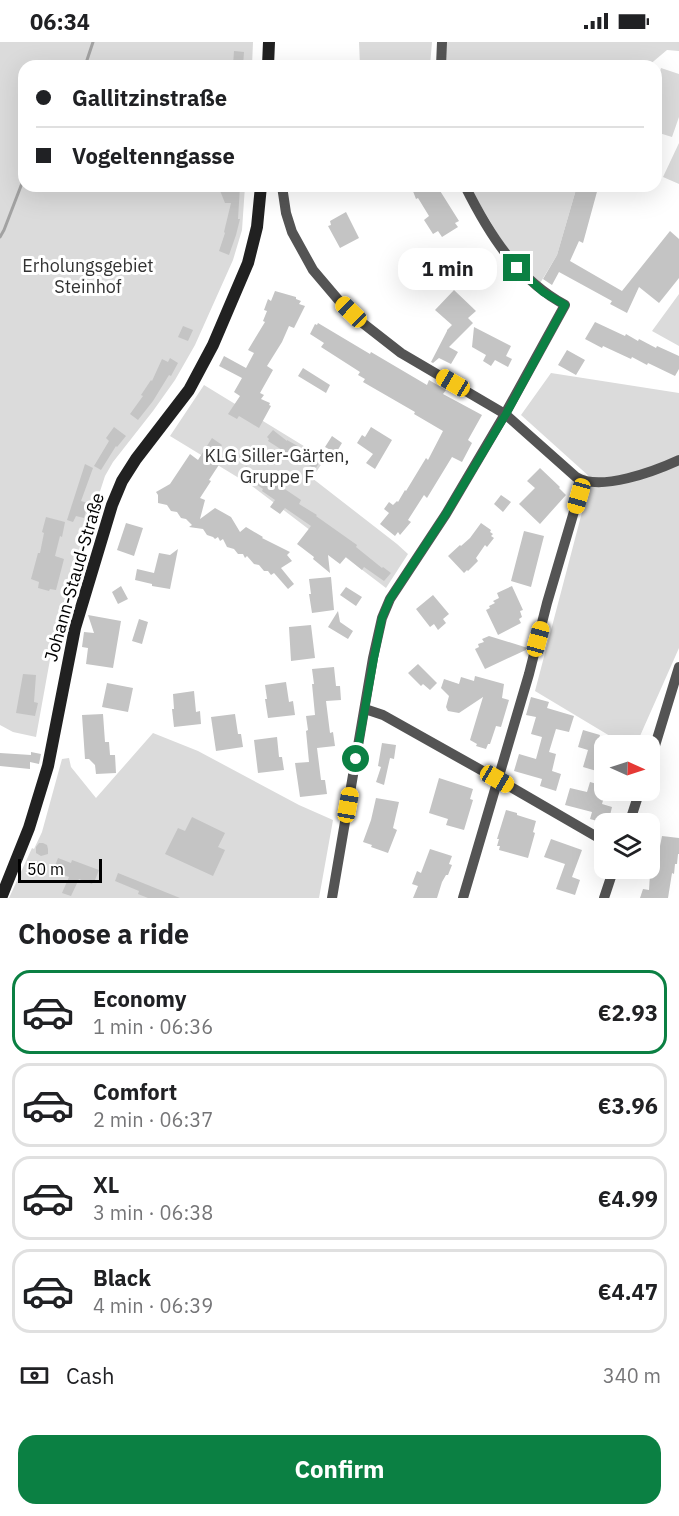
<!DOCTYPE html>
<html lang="en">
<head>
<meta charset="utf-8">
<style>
	:root { --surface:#fff; --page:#f6f6f6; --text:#202124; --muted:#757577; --line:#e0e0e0; --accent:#0b8043 }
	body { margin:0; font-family:"IBM Plex Sans",sans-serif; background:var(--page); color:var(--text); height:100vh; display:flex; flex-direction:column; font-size:22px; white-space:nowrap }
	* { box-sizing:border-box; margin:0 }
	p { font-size:20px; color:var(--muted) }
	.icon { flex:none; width:33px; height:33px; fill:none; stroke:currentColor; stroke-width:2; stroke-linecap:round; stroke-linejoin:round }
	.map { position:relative; height:856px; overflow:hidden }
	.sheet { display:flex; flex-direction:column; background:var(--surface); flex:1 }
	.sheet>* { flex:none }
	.hud { position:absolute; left:18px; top:18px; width:644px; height:132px; border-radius:18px; box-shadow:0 6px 24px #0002; display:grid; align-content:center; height:132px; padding:0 18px; background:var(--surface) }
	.needle { width:39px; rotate:93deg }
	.fabs { position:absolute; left:594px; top:693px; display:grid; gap:12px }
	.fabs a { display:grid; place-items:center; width:66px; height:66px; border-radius:12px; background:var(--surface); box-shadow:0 6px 24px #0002; font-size:30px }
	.scale { position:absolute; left:18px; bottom:15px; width:84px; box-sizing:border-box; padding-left:6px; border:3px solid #000; border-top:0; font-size:16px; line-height:21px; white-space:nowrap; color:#000; -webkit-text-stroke:4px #fff; paint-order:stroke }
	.end { position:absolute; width:27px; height:27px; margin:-14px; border:8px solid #0b8043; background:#fff; box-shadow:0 0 0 3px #fff }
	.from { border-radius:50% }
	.bubble { position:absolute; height:42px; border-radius:18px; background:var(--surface); box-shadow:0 6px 24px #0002; font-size:20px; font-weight:700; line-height:42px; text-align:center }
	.car { position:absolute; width:18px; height:36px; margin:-18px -9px; border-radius:8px; box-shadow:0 0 4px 2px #0007; background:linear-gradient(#f5c518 24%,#345 0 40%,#f5c518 0 76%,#345 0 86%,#f5c518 0) }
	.hud b { display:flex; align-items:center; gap:21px; height:57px; font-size:22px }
	.hud b+b { border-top:2px solid var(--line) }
	.hud i { width:15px; height:15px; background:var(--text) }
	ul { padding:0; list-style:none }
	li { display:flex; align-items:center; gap:18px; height:84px; margin:0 12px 9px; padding:0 6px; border:3px solid var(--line); border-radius:18px }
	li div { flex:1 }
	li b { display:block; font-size:22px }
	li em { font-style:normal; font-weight:700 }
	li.on { border-color:var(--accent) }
	li>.icon { width:54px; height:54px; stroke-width:1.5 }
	h2 { padding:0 18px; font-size:27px; line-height:72px }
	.pay { display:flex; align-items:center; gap:15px; height:66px; padding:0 18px; font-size:22px }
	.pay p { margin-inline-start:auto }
	.primary-button { display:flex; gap:12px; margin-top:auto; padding:12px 18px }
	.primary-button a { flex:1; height:69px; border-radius:18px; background:var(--accent); color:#fff; font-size:24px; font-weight:700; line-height:69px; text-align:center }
	.status { display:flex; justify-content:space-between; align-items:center; height:42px; padding:0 30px; background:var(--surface); direction:ltr }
	.status svg { height:16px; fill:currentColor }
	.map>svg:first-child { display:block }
</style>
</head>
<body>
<div class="status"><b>06:34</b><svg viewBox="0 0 49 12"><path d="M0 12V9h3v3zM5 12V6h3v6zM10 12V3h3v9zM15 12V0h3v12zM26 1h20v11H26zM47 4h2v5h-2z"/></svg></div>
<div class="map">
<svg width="679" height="856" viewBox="0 0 679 856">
	<rect width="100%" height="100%" fill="#fff"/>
	<!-- green -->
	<path fill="#dbdbdb" d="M0,0H253L252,24H24V144H245L242,188L233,218L195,303L175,338L153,369L113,420L105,434L64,560L51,612L36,695L13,690L0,683Z
		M359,0H432L430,24H360Z
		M446,0H679V9L667,8L648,24H444Z
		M661,26L679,32V75L672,95L656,90V43Z
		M679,101V142L663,135Z
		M469,144H577L557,213L539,243L517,218L502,199Z
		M679,252V304L652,289Z
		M551,331L679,351V606L636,703H625L535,649L591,436L521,373Z
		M204,343L325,417L312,436L397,502L408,512L386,546L252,444L170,394Z
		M153,691L198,709L299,763L333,778L319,856H9L32,806L34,807L42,790L62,717L69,716L71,725L96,756Z"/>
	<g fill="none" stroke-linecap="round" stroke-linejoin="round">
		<!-- stream -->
		<path stroke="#a2a2a2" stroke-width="3" d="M85,24L93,0
			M0,195L4,188L24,136"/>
	</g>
	<!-- building -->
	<path fill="#c4c4c4" d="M234,9L244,10L243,24H233Z
		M235,144H240L238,177H240L236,193L229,213L219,209L225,191L224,190L231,161H225L219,146L234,147Z
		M411,144H437L459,179L455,181L458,185L442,195L438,189L433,192L424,178L429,174L418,156L416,157Z
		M577,144H590L598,146L583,201L579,199L570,219L622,249L670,189L679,197V236L659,261L639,245L627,271L610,262L612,259L559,230L552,243L543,237L557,213Z
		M346,170L359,196L340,206L328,184L331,183L330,179Z
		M474,226L482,234L474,242L466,234Z
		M454,248L476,269L468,276L473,281L449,305L458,310L451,322L439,316L433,321L431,320L447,289V288L452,283L435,268Z
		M275,249L296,255V257L301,259L299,262L305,264L294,286L289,284L282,300L267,324L273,328L260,351L264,353L261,357L270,361L269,363L271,364L259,386L239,374L237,377L228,372L240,354L234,350L242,336L219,324L224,314L246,326L254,311L248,308L265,280L263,279L267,269L264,268L268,257L271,259Z
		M595,280L625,294L626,292L638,299L639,297L656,306L657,304L679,314V327L675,334L648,321L647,323L632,315L631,317L603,304L602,306L585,297Z
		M318,281L370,312L371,310L427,343L429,338L446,348L443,352L482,373L468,398L472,401L462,420L452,415L427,456L424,453L408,478L411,480L400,493L398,490L395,494L380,482L389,471L384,467L389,460L393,463L397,459L398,460L405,448L406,449L426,416L428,418L443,389L414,372L415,370L363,340L365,337L358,333L360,330L321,305L324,301L310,292L315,282L317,283Z
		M183,284L193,288L188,299L178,295Z
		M474,285L511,304L506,314L512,317L508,325L495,318L491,324L483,319L486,313L472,305Z
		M567,308L585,318L576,333L558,323Z
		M170,316L178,321L171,334L169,333L153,359L138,378L130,372L143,354L141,353L151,338L152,339L162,317L168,320Z
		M303,326L330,343L326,351L298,334Z
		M114,385L126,394L117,405L116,404L101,428L94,424L109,399L106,396Z
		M371,385L392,398L375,427L366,421L373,412L357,401L362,393L365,395Z
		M273,388L287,399V398L310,411L311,410L322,417L315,427L294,413L293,415L268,399L269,397L267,395Z
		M332,394L342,401L336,411L325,405Z
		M212,396L222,403L217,410L224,415L209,438L211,439L200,456L205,458L200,477L215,466L231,475L240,490L246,485L263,495L262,496L290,510L287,513L292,519L281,526L294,542L288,547L274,531L271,533L268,529H264L259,523L254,522L247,514L245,516L243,512H238L234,507L227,505L223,497L220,499L218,495L215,497L213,495L207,493L203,487L189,485L192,483L186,477L181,476L177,470L171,469L167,463L158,461V453L156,450L170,442L190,412L198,418Z
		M85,422L93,426L81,459L88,461L84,476L76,474L73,480L67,478Z
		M246,424L269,439L270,437L301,458L299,462L317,473L316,474L357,503L356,505L382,526L383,525L391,531L384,539L364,525L362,528L346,515L340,522L328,513L330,531L313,517L314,515L297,502L311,484L285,466L280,472L270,465L275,458L262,449L263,447L241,432Z
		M540,426L560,445L559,446L566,453L540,482L519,462L535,446L527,439Z
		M501,453L511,460L503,470L494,462Z
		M46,475L65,480L62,495L60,494L55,514L64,517L56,548L50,547L49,549L38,546L39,540L31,537L38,511H40L44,491L42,490Z
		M126,481L143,486L134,514L117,508Z
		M481,481L491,488L490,490L493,492L491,494L494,496L487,505L485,503L476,516L478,519L468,529L467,528L464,531L448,514L460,503L461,504L470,496Z
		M524,489L544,494L531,545L511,539Z
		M178,507L170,547L152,544V542L135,538L137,527L154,531L159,511L170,513Z
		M331,535L334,568L312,571L309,552H311L309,537Z
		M121,544L128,557L118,562L112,550Z
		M512,544L523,568L520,569L522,575L519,577L521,581L498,593L486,568L490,566L489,564L495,561L493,559L499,556L497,551Z
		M346,545L362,555L356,564L340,553Z
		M433,553L449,572L443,577L446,581L438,588L434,582L430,585L416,567Z
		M338,569L340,580L353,589L348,597L328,585Z
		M88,573L121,579L113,626L86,622L88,606L82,605L84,590L94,591Z
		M139,577L148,580L142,602L132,599Z
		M311,583L315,616L291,619L289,585Z
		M489,594L528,606V607L485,627L475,607L479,605L478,602L484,600L482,597Z
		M418,622L437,641L430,648L423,642L421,644L408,631Z
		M334,625L336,644H340L341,658L326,659L330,691L333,690L335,704L317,706L321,738H325L327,752L300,755L295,721L309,720L306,689L308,688L306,674L315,673L312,642H314L312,627Z
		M23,632L36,633L34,660L38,661L35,674L16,671Z
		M475,634L504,642L502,656L509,658L501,685L496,684L490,702H488L486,707L476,704L477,702L470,698L483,655L459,671L448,669L446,665L449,654L441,646L444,637L459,642L461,635L474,639Z
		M286,640L289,660L293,659L295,673L268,676L265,657H267L265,643Z
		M107,641L133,646L128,670L102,665Z
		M194,649L196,670L200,669L201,682L174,685L172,667H174L173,652Z
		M531,655L549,660L547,666L574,674L569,690L556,687L549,710L556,712L552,729L561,732L556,749L540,744L542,737L514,729L519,712L536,717L542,695L531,692L536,675L526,673Z
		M103,672L105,700H109L110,713H115L116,731L96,732L95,723L89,717H85L82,673Z
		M235,672L238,692H241L243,705L216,709L211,675Z
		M583,688L600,693L598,700L604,701V720H603L600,730L583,725L588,708L578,705Z
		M277,695L279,715H282L284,728L258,731L254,698Z
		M382,701L396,703L394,717L390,716L384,743L376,740L381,725L378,724Z
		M31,710L41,712L39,722L30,720V727L0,724V711L31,713Z
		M439,736L473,747L470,757L473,758L464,788L446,783L448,777L429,771Z
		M590,740L604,744V748H606L602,762L612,765L608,782L590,777L592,770L565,763L570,746L587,750Z
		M376,756L399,760L393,786L397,788L388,811L371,805L372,803L363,800L371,778Z
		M506,768L517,771V773L536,779L533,790L535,791L528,816L499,808L500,804H497L499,797H497Z
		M192,775L225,791L218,805L225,808L213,834L165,812L178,786L185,789Z
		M662,794L679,796V812H678L677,822H675L674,832L672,831L668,856H640L643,847L649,848L650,832L652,833L653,824H655L656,813L658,814Z
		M551,797L582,808L572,835L580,838L575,853L556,847L565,822L544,815Z
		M39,801H43L47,803L48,807V812L41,814L36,811V805Z
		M430,807L452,814L449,822L452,823L448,833H446L442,840L437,856H413L418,844L412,842L417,829L421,831Z
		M58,816L71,821L72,818L99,828L95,838H94L92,842L79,837L71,854L62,851L69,835L53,829Z
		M118,831L180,856H148L138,852L139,849L115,839Z"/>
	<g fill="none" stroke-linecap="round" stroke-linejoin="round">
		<!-- street -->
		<path stroke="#545454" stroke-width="10" d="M441,24L442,0
			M282,144L286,171L292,190L313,228L341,261L360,279L401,311L505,372L576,435C600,450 655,429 679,418
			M365,667L383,673L497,737L604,799
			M650,720L679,625
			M629,782L640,748
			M332,856L373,616L382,576L390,557L446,472L505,372L565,263C516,236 489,192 465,144
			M463,856L529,632L547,561L583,439
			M604,856L614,826"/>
		<!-- secondary -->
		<path stroke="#212121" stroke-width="12" d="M268,24L269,0
			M1,856L29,786L48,724L75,586L112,463L122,439L136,417L189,348L213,303L248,221L257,185L261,144"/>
	</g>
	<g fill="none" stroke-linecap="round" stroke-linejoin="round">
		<!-- route -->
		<path stroke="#0b8043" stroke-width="8" d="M356,717L374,616L382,576L390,557L446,472L506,372L565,263L543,250L517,226"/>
	</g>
	<g text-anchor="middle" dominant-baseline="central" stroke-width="6" stroke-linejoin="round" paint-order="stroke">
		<!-- park labels -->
		<g font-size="18" fill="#323232" stroke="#fff">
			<text x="88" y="223">Erholungsgebiet<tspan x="88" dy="21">Steinhof</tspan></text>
			<text x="277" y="413">KLG Siller-Gärten,<tspan x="277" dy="21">Gruppe F</tspan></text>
		</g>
		<!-- street labels -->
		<g font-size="18" fill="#000" stroke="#fff">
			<text transform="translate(74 535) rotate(-74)">Johann-Staud-Straße</text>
		</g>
	</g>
</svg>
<div class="fabs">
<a><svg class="needle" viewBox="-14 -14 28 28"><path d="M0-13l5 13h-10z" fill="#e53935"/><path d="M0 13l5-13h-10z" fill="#757577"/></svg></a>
<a><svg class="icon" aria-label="layers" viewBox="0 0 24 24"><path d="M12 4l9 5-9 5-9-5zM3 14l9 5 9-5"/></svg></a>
</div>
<div class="scale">50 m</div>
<i class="end from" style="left:356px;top:717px"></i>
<i class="end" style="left:517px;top:226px"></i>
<div class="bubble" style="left:398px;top:206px;width:99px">1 min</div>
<i class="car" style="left:351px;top:270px;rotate:314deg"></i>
<i class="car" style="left:453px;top:341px;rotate:300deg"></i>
<i class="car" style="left:579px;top:454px;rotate:196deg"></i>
<i class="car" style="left:538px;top:597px;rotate:15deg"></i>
<i class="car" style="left:497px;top:737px;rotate:120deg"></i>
<i class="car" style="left:348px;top:763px;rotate:10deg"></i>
<div class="hud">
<b><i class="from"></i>Gallitzinstraße</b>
<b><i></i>Vogeltenngasse</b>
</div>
</div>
<section class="sheet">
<h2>Choose a ride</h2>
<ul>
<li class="on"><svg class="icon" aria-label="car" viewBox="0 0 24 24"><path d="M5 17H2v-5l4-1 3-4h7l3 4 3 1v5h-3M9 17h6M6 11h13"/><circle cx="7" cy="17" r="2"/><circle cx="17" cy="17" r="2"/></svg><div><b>Economy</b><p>1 min · 06:36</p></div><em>€2.93</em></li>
<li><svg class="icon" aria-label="car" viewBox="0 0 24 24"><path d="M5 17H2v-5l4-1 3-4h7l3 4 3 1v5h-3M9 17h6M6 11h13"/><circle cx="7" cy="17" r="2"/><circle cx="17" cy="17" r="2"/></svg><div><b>Comfort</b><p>2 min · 06:37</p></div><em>€3.96</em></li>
<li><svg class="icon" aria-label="car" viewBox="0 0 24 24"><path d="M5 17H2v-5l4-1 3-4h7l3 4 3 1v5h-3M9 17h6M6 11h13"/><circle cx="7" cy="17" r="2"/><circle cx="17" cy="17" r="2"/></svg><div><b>XL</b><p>3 min · 06:38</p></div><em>€4.99</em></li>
<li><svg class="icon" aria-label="car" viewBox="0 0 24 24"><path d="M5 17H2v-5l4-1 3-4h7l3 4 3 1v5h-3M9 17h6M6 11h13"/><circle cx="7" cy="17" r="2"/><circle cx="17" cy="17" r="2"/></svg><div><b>Black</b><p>4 min · 06:39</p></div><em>€4.47</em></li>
</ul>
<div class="pay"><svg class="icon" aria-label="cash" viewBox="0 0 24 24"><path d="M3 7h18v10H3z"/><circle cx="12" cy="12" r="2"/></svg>Cash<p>340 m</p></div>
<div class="primary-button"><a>Confirm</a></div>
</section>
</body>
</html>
